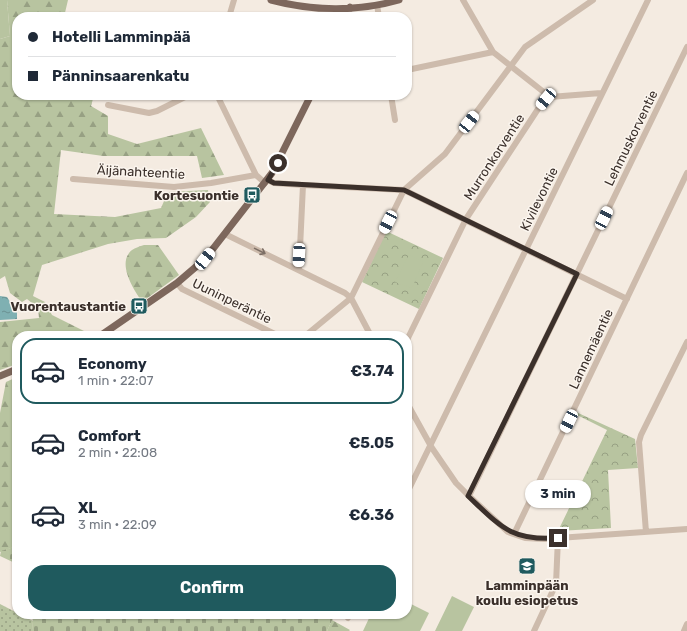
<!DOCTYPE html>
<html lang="en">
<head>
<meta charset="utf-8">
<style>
	:root { --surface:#fff; --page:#f6f6f7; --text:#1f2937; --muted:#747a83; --line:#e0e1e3; --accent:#1f5a5e }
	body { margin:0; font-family:Rubik,sans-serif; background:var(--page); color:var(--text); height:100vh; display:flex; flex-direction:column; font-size:15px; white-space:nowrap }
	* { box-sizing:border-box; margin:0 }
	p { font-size:13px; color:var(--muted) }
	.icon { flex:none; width:22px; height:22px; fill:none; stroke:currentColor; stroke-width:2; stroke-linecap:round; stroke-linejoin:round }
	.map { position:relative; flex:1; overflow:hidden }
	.sheet { position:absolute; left:12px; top:331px; width:400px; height:288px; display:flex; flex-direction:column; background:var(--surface); border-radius:16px; box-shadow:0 1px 3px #0004 }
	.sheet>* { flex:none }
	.hud { position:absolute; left:12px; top:12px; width:400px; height:88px; border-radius:16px; box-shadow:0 1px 3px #0004; display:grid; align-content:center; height:88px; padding:0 16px; background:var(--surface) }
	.end { position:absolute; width:18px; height:18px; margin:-9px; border:5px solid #3b302b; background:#fff; box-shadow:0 0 0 2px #fff }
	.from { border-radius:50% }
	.bubble { position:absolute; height:28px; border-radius:14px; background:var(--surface); box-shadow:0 1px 3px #0004; font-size:13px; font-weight:700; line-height:28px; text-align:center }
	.car { position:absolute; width:12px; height:24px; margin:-12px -6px; border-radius:5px; box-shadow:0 0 3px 1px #0007; background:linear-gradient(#fff 24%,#345 0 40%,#fff 0 76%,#345 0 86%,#fff 0) }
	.hud b { display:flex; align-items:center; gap:14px; height:38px; font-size:15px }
	.hud b+b { border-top:1px solid var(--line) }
	.hud i { width:10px; height:10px; background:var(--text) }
	ul { padding:7px 0 0; list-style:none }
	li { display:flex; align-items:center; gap:12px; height:66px; margin:0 8px 6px; padding:0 8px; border:2px solid transparent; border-radius:16px }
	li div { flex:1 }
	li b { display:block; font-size:15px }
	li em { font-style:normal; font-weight:700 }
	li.current { border-color:var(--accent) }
	li>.icon { width:36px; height:36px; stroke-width:1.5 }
	.cta { display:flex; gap:8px; margin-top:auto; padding:8px 16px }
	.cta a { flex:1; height:46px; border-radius:16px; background:var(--accent); color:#fff; font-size:16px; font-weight:700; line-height:46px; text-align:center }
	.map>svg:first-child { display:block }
</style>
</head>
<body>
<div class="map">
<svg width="687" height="631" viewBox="0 0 687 631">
	<defs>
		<pattern id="grass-dots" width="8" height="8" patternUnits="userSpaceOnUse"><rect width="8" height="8" fill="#b8c4a0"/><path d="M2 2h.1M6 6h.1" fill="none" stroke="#97a083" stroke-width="1.8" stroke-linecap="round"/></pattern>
		<pattern id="forest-firs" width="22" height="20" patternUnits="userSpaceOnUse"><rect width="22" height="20" fill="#b8c4a0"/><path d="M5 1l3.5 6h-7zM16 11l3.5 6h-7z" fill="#97a083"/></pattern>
		<pattern id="cemetery-stones" width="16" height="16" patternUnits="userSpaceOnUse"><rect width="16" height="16" fill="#b8c4a0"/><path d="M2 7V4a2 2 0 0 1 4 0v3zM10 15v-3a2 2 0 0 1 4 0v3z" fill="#97a083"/></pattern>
		<pattern id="park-crowns" width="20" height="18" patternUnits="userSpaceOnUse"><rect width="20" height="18" fill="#b8c4a0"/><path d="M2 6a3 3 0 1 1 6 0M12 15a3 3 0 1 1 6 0" fill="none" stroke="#97a083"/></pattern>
		<pattern id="water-ripples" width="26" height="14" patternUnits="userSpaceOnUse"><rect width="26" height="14" fill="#7fb0b2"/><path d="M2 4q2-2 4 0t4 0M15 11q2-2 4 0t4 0" fill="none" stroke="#699091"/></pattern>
	</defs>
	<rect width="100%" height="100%" fill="#f4ebe1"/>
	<!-- grass -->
	<path fill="url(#grass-dots)" d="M0,604L33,621L32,631H0Z"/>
	<!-- forest -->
	<path fill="url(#forest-firs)" d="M7,0H68L64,17H17V95H94L91,106L108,116V134L137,144L201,128L224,175L202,178L197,156H103L61,150L54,214L115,217L161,208L168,192L208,190L210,202L196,217L166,238L137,239L108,244L42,265L33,296L45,302L52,315L90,334V336H17V364L0,370V322L39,318L38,308L27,299L22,302L10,293L5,276L0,279V39L10,36Z
		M144,245H158L179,275L142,302C134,290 116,263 132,250C135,248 140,246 144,245Z
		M17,377V546L0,552V413L6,382Z
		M332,620L350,630L349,631H327Z"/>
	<!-- cemetery -->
	<path fill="url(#cemetery-stones)" d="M17,546V564L0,556L1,551Z
		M33,614H335L327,631H32Z"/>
	<!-- park -->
	<path fill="url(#park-crowns)" d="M386,231L443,258L419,309L362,282Z
		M576,412L635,439L638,468L608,470L611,528L558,531L607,430L575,414Z"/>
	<!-- pitch -->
	<path fill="#b8c4a0" d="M0,0H7L10,36L0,39Z
		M409,255L423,262L412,288L395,282Z
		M452,596L474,607L462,631H435Z
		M407,602L429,613L420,631H363L371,614H407Z"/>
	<!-- water -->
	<path fill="url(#water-ripples)" d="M0,296L7,297L17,313V319L0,320Z"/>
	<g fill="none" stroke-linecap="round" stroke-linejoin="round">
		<!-- minor -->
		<path stroke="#cdbbac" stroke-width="6" d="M463,0L493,52L550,97L601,93
			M377,5L379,17
			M229,17L234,0
			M407,70L493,52
			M217,95L256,175L265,183
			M391,95L395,120
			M108,105L149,113L157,111L189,95
			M73,179L174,187L211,183L256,175
			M268,180L274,183L303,185L404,190L627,299
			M225,234L345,293L351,298L371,336
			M299,269L303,185
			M177,283L182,289L279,336
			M305,336L351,298L404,190L445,154L525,47L593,0
			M407,340L466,219L540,106L550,97
			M407,403L432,448L456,483L469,496L508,532L525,538L544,539L687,529
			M407,493L648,0
			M469,496L687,47
			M646,532L639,442L641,435L687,342
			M514,534L687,173
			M348,618L350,614
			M534,631L556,584L558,538
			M684,631L687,624"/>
		<!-- major -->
		<path stroke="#7d675c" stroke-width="7" d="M271,0C312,11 358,12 399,0
			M347,17L350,7
			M100,336L177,283L205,259L272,173L311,95
			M0,376L17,369"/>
	</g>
	<!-- one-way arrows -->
	<defs><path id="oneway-shaft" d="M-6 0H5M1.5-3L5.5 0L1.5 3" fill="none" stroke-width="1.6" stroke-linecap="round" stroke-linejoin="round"/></defs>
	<use stroke="#7d6f65" href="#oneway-shaft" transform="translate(260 251) rotate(26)"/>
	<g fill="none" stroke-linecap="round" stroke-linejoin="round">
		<!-- route -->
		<path stroke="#3b302b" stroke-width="5" d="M278,163L268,180L274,183L404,190L577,274L468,496C501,527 511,541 558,538"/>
	</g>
	<!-- icons -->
	<defs>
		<g id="bus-square" transform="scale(0.9)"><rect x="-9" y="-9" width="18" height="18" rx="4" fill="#1f5a5e" stroke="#fbf5ee"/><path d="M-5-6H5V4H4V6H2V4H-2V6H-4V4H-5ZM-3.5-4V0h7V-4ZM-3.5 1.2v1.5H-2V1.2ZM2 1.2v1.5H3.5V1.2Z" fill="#fff"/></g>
		<g id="school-square" transform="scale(0.9)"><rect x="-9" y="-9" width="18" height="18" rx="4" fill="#1f5a5e" stroke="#fbf5ee"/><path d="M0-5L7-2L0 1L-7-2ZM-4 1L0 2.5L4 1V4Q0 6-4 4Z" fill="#fff"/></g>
	</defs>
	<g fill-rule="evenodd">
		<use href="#bus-square" x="252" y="195"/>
		<use href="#bus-square" x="139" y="306"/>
		<use href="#school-square" x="527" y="566"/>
	</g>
	<g text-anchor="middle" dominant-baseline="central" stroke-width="3" stroke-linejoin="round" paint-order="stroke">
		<!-- street labels -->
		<g font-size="13" fill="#3b302b" stroke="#fbf5ee">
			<text transform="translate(631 138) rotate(-64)">Lehmuskorventie</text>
			<text transform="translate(494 157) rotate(-57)">Murronkorventie</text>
			<text transform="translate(141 172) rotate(3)">Äijänahteentie</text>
			<text transform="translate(539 199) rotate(-64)">Kivilevontie</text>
			<text transform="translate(232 301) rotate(26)">Uuninperäntie</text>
			<text transform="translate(591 349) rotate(-65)">Lannemäentie</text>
		</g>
		<!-- poi labels -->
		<g font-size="13" font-weight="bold" fill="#3b302b" stroke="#fbf5ee" text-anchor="end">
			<text x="239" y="195">Kortesuontie</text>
			<text x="126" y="306">Vuorentaustantie</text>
			<text x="527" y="585" text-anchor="middle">Lamminpään<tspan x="527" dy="15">koulu esiopetus</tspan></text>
		</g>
	</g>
</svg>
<i class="end from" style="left:278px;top:163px"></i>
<i class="end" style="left:558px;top:538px"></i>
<div class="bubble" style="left:525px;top:480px;width:66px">3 min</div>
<i class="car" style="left:546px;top:99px;rotate:220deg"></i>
<i class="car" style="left:469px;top:122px;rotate:38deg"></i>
<i class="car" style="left:604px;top:218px;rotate:26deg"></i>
<i class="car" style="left:388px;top:222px;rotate:207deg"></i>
<i class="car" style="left:299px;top:255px;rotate:183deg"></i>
<i class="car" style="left:205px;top:259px;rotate:39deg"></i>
<i class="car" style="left:569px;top:421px;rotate:206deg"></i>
<div class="hud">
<b><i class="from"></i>Hotelli Lamminpää</b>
<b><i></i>Pänninsaarenkatu</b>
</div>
<section class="sheet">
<ul>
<li class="current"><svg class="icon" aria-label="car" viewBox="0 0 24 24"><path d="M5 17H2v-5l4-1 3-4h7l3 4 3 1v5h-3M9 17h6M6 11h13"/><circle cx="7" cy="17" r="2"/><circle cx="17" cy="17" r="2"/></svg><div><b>Economy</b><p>1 min · 22:07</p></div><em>€3.74</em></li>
<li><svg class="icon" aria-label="car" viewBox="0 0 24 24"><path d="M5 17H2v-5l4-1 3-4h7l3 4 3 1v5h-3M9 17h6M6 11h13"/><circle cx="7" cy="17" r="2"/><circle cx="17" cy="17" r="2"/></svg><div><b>Comfort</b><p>2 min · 22:08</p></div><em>€5.05</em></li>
<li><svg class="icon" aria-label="car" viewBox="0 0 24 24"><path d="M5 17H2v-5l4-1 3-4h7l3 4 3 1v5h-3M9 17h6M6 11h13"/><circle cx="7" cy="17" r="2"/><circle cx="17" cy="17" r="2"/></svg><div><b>XL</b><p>3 min · 22:09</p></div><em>€6.36</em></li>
</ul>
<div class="cta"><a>Confirm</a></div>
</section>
</div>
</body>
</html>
